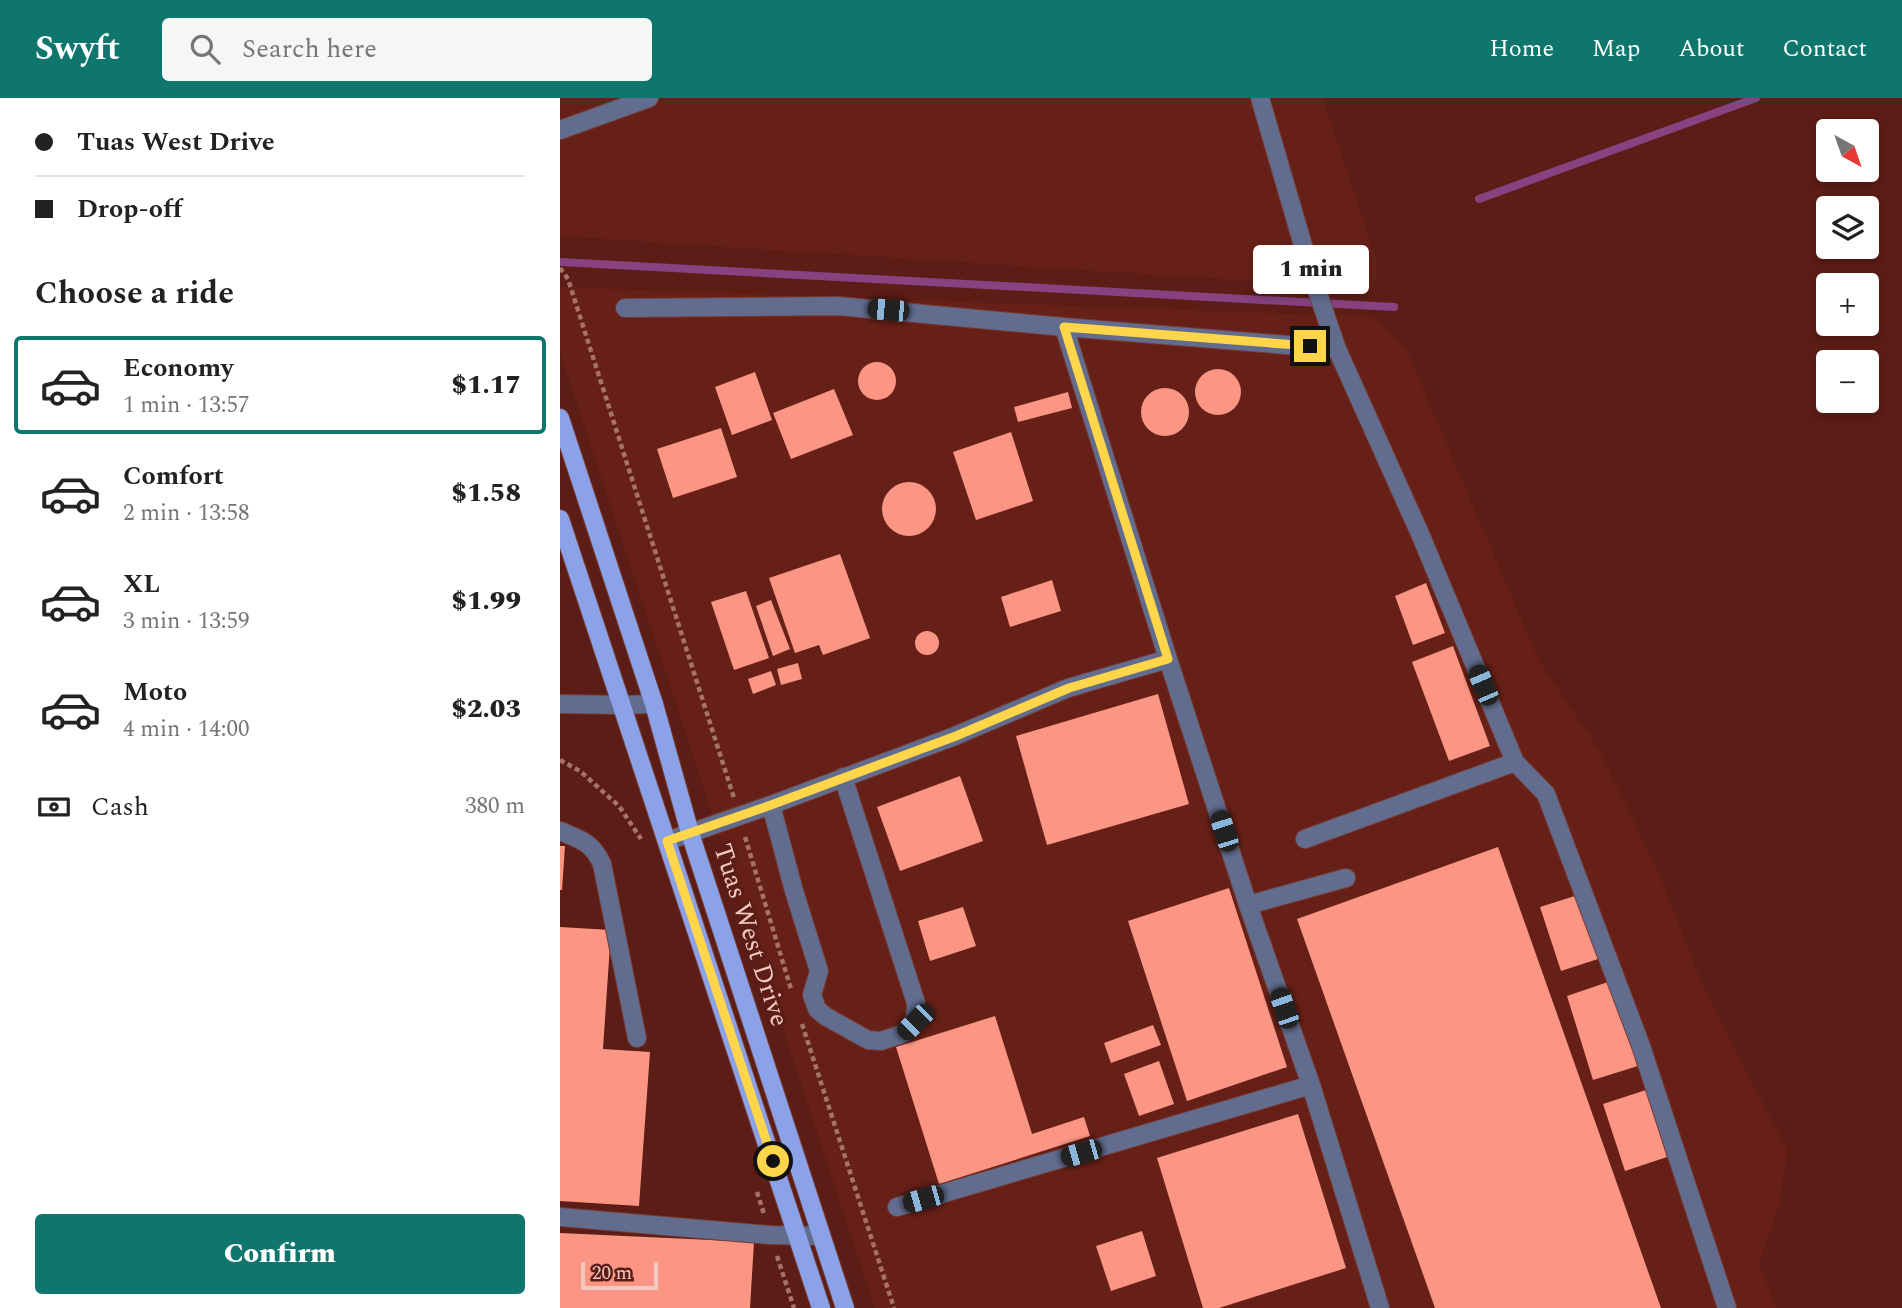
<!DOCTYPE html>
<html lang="en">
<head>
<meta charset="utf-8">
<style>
	:root { --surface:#fff; --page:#f6f6f6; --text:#222; --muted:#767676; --line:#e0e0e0; --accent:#0f766e }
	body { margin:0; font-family:Spectral,serif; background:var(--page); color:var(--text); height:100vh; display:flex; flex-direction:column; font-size:26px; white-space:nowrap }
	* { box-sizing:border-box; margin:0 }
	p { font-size:23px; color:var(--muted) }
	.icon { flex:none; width:38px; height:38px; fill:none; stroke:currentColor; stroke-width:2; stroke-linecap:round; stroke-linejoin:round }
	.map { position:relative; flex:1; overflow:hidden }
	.drawer { display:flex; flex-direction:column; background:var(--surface); width:560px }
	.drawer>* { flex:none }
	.hud { display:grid; align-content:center; height:154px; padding:0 35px; background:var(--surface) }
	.needle { width:46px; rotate:140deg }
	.tools { position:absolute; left:1256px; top:21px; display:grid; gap:14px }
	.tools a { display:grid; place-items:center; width:63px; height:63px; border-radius:7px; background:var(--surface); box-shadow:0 4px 10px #0003; font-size:35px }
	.scale { position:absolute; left:21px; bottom:18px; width:77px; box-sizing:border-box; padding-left:7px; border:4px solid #f1c9c1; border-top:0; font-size:19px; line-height:24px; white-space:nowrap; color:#f1c9c1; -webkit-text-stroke:5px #5b1d15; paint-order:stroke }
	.end { position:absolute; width:32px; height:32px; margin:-16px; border:9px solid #ffd54a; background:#111; box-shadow:0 0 0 4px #111 }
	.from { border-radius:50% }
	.bubble { position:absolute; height:49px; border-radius:7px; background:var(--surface); box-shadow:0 4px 10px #0003; font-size:23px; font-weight:800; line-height:49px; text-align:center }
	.car { position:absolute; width:21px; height:42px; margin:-21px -10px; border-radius:9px; box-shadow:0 0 5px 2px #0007; background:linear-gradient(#222 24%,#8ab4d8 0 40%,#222 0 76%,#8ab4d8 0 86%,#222 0) }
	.hud b { display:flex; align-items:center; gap:24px; height:66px; font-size:26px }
	.hud b+b { border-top:2px solid var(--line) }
	.hud i { width:18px; height:18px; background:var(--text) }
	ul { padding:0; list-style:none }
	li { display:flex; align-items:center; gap:21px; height:98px; margin:0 14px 10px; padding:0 21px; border:4px solid transparent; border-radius:7px }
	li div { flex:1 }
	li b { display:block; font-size:26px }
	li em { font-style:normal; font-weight:800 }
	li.on { border-color:var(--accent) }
	li>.icon { width:63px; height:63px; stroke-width:1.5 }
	h2 { padding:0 35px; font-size:32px; line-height:84px }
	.pay { display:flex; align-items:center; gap:18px; height:77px; padding:0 35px; font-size:26px }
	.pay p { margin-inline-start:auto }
	.button { display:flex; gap:14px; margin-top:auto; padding:14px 35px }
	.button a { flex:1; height:80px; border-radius:7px; background:var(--accent); color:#fff; font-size:28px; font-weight:800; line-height:80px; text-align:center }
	header { display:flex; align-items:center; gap:42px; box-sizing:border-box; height:98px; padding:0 35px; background:var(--accent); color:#fff }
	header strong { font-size:33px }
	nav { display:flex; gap:38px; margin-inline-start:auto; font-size:24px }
	.search { width:490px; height:63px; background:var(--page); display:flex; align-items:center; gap:18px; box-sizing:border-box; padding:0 24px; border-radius:7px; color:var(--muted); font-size:26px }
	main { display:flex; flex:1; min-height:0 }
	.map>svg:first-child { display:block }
</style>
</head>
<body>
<header>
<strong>Swyft</strong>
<div class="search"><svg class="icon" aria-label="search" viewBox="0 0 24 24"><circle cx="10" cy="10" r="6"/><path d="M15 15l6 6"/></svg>Search here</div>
<nav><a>Home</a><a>Map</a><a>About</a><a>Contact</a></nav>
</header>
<main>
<section class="drawer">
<div class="hud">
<b><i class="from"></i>Tuas West Drive</b>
<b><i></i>Drop-off</b>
</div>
<h2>Choose a ride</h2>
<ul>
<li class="on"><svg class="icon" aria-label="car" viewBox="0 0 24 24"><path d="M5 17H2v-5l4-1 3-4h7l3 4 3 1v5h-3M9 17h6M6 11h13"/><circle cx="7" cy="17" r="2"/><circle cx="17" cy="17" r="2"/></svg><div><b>Economy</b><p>1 min · 13:57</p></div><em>$1.17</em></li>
<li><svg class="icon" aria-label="car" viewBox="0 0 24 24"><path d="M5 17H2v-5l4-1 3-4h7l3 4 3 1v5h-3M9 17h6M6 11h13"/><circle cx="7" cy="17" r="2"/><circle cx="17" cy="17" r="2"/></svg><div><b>Comfort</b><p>2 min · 13:58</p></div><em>$1.58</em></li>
<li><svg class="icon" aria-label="car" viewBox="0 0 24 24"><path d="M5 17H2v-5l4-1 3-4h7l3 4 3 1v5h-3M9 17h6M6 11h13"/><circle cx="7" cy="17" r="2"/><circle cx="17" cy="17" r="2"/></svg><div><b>XL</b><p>3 min · 13:59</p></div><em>$1.99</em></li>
<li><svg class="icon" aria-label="car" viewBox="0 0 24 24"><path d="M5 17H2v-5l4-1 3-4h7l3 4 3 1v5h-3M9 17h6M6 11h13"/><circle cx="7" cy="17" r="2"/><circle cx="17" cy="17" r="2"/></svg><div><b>Moto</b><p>4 min · 14:00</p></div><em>$2.03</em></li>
</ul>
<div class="pay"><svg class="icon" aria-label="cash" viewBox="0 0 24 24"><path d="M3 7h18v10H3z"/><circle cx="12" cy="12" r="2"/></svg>Cash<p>380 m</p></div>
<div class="button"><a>Confirm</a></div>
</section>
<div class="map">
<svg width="1342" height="1210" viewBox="0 0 1342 1210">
	<rect width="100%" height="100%" fill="#5b1d15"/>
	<!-- built -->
	<path fill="#672017" d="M0,0H763L818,167L814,191L0,138Z
		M0,189L813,219L848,255L979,563L1041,655L1098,773L1144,891L1227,1052L1220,1106L1199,1165L1216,1210H315L0,254Z"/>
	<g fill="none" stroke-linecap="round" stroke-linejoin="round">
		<!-- stream -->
		<path stroke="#874282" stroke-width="8" d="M919,101L1196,0
			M0,164L834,209"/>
	</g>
	<!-- building -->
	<path fill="#fb9584" d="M298 283a19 19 0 1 1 38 0a19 19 0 1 1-38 0Z
		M635 294a23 23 0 1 1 46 0a23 23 0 1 1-46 0Z
		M195,274L212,322L172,337L155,289Z
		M581 314a24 24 0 1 1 48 0a24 24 0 1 1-48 0Z
		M274,291L293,337L231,361L213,315Z
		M508,294L512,310L458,324L454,309Z
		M161,330L177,379L113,400L97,351Z
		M451,334L473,403L416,422L393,354Z
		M322 411a27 27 0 1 1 54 0a27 27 0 1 1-54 0Z
		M280,456L310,540L263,557L259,547L235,555L209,480Z
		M492,482L501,513L450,529L441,499Z
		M866,485L885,535L853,547L835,498Z
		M186,493L209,560L174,572L151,504Z
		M211,502L230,551L213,558L196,508Z
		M355 545a12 12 0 1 1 24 0a12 12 0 1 1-24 0Z
		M893,548L930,648L889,663L852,564Z
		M238,565L242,581L221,587L217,571Z
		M211,573L216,587L193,596L188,581Z
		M598,596L629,706L487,747L456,638Z
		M400,678L423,743L340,773L317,709Z
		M0,748H5L2,792H0Z
		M938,749L1101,1210H875L737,821Z
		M669,790L727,969L627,1003L568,823Z
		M1018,797L1038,861L1001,873L980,809Z
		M403,809L416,848L370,863L358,823Z
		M0,829L51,832L43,951L90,954L79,1108L0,1103Z
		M1051,883L1078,968L1033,982L1007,898Z
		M435,918L472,1036L524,1019L530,1038L379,1086L336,949Z
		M593,927L601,947L551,965L544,945Z
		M599,963L614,1006L579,1018L564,976Z
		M1086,992L1107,1059L1065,1073L1043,1006Z
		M738,1016L786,1170L659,1210H643L597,1060Z
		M582,1133L596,1178L551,1193L536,1148Z
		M0,1135L194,1144L190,1210H0Z"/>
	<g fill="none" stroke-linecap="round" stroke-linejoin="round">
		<!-- minor casing -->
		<g stroke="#763c34" stroke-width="20">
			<path id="minor" d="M700,0L752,178L777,251L861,438L955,664L986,696L1081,948L1167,1210
				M0,32L89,0
				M65,210L278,208L504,229L777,251
				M504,229L608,561L688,807L751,987L820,1210
				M0,606L62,607L94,606
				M211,707L234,793L259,873L252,897L257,911L265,918L308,942L321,943L342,936L355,924L356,905L283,679
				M0,733C21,742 32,744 42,766L77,940
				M745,741L955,664
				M107,743L211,707L395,638L508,590L608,561
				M688,807L786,780
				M337,1109L751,987
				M0,1119L210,1137L261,1138"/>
		</g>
		<!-- major casing -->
		<g stroke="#763c34" stroke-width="20">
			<path id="major" d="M0,320L94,606L130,735L285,1210
				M0,421L261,1210"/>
		</g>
		<!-- path -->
		<path stroke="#a6736b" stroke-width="4.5" stroke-dasharray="5 3.5" stroke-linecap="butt" d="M0,170L8,181L174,700
			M0,662L20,673L59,708L81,741
			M185,739L231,891
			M242,926L334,1210
			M197,1094L204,1116
			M217,1158L234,1210"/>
		<!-- minor -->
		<use href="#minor" stroke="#616c8f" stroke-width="18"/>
		<!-- major -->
		<use href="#major" stroke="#8ba2e9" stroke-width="18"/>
	</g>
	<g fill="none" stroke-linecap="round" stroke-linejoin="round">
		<!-- route -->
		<path stroke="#ffd54a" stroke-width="9" d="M213,1063L107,743L211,707L396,638L509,590L608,561L504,229L750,248"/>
	</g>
	<g text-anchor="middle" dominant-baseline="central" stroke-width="7" stroke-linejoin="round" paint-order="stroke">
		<!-- street labels -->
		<g font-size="26" fill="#f1c9c1" stroke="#5b1d15">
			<text transform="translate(191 837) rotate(72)">Tuas West Drive</text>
		</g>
	</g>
</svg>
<div class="tools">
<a><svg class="needle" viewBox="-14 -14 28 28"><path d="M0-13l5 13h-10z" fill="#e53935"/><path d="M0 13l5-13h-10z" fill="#767676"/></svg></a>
<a><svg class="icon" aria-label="layers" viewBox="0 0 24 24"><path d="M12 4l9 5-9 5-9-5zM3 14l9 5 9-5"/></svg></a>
<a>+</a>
<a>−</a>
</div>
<div class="scale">20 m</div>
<i class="end from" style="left:213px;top:1063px"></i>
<i class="end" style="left:750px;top:248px"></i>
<div class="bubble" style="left:693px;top:147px;width:116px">1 min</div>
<i class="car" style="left:328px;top:212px;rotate:275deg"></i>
<i class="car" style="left:923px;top:587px;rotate:337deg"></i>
<i class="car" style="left:664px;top:733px;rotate:342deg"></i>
<i class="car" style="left:724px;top:910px;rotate:341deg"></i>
<i class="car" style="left:355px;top:924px;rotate:225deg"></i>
<i class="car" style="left:521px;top:1055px;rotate:254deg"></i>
<i class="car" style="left:363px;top:1101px;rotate:254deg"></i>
</div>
</main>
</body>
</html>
